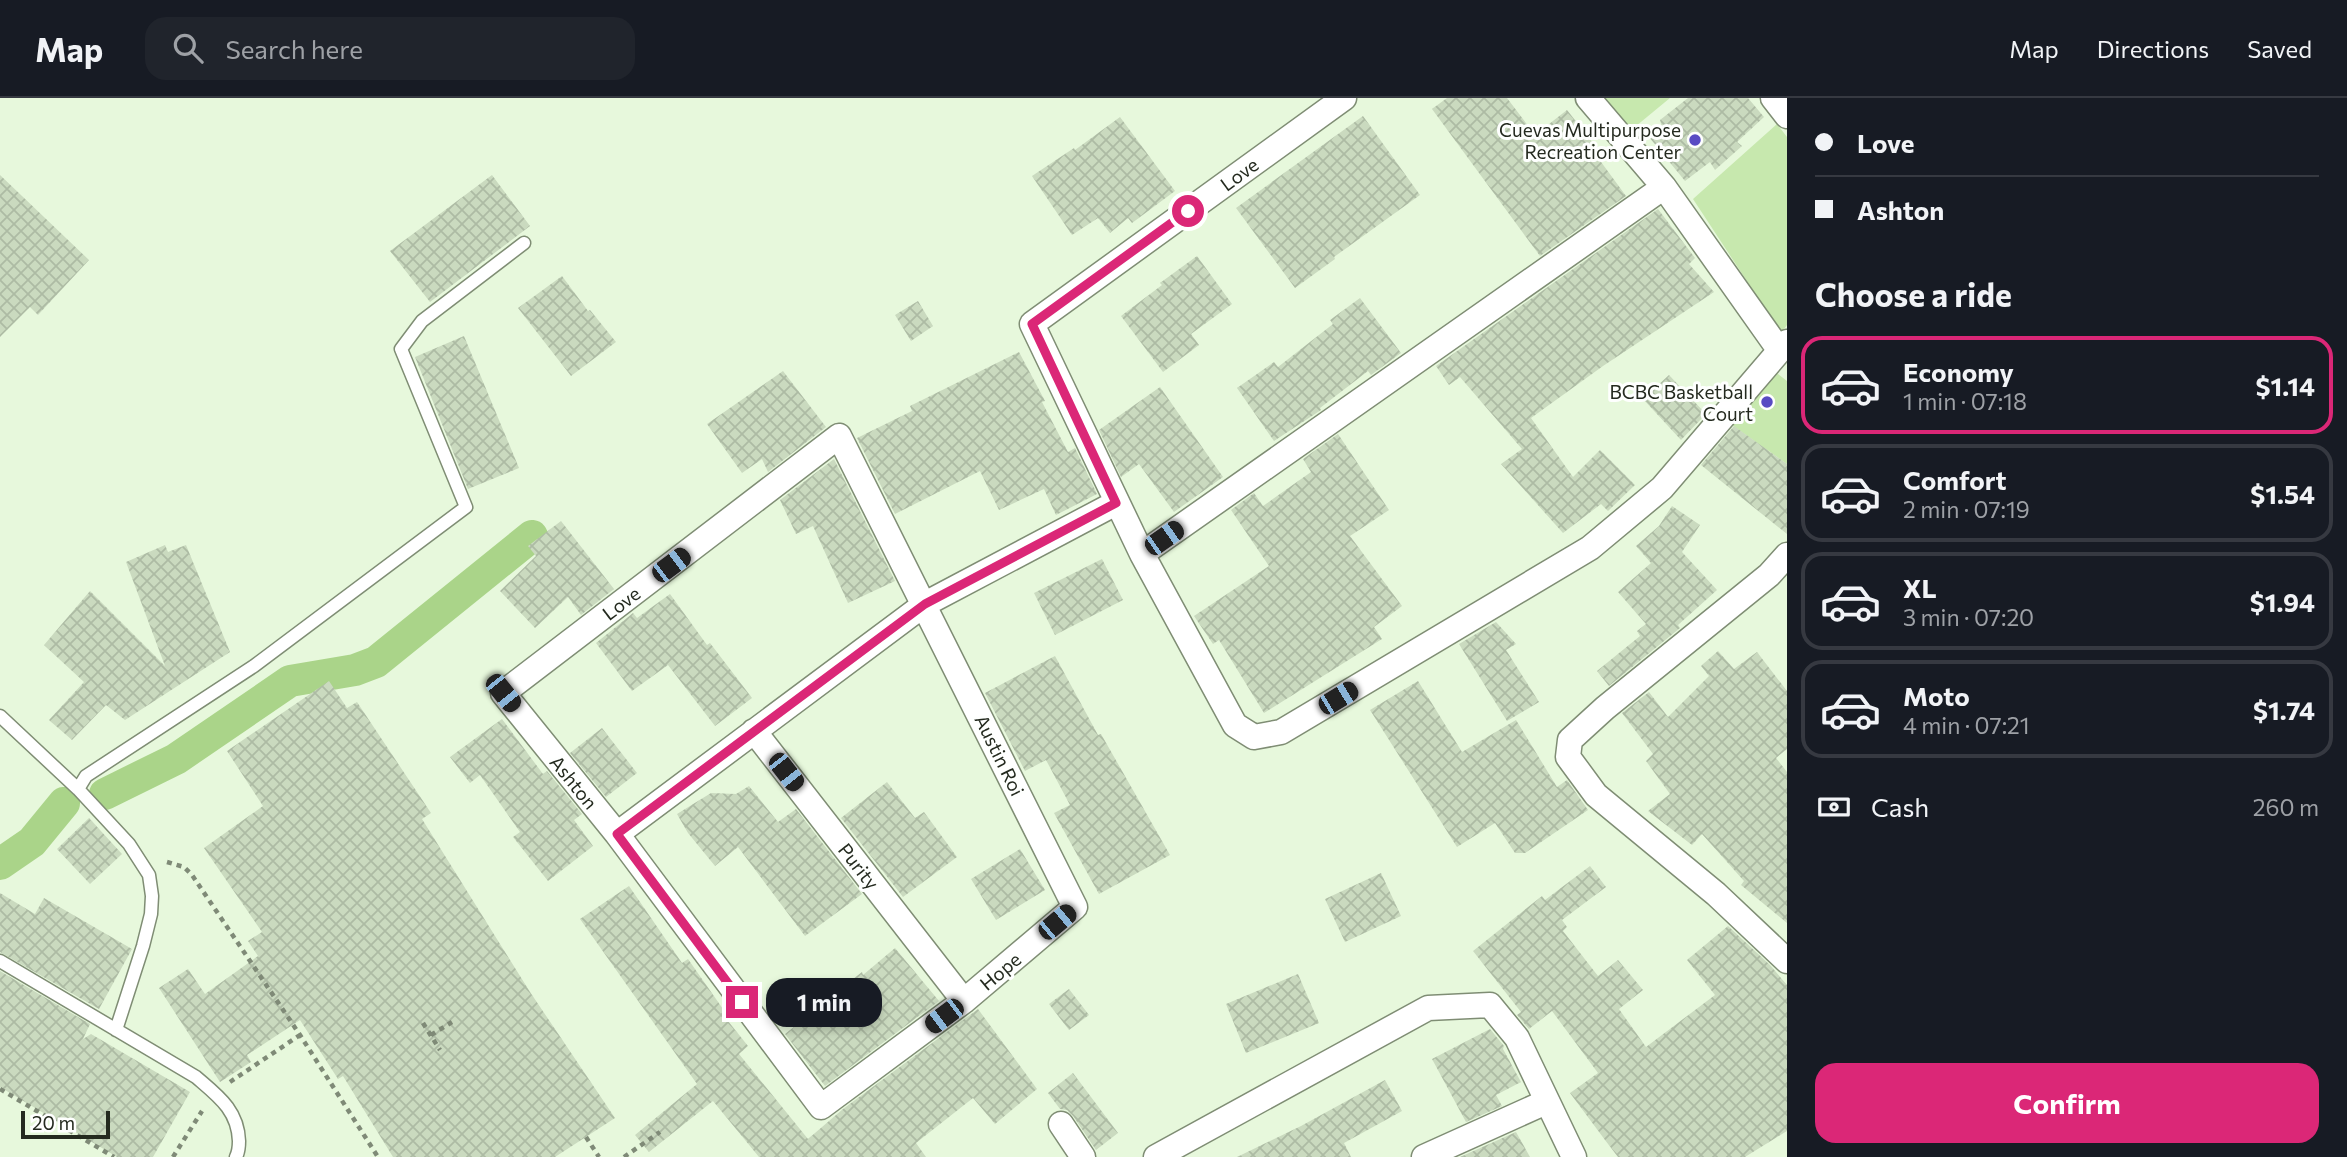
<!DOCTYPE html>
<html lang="en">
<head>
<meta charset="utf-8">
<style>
	:root { --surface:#171b24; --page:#20242c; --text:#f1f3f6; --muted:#9ea1a6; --line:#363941; --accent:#db2777 }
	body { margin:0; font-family:Commissioner,sans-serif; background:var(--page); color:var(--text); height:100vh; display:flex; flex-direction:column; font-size:26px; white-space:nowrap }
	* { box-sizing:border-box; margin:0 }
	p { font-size:23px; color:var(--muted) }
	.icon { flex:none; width:38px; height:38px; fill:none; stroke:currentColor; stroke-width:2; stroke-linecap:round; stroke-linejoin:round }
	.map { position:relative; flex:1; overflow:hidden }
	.drawer { display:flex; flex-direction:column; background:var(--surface); width:560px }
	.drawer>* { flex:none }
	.guide { display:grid; align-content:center; height:154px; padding:0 28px; background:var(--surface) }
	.scale { position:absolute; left:21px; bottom:18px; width:89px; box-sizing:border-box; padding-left:7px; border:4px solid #242a1f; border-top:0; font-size:19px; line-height:24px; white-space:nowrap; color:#242a1f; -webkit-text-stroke:5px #fefffe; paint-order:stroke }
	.end { position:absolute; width:32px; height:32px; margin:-16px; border:9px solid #db2777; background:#fff; box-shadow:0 0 0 4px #fff }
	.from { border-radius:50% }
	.bubble { position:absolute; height:49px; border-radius:21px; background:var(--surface); box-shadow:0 4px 10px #0003; font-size:23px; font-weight:700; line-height:49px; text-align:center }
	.car { position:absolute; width:21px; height:42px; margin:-21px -10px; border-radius:9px; box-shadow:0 0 5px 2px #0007; background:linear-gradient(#222 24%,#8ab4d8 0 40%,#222 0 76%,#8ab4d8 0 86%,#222 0) }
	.guide b { display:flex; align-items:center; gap:24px; height:66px; font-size:26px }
	.guide b+b { border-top:2px solid var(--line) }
	.guide i { width:18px; height:18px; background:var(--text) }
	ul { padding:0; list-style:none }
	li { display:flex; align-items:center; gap:21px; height:98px; margin:0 14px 10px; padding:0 14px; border:4px solid var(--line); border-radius:21px }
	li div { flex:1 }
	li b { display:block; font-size:26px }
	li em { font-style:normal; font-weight:700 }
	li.on { border-color:var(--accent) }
	li>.icon { width:63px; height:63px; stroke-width:1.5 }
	h2 { padding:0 28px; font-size:32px; line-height:84px }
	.pay { display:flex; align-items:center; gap:18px; height:77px; padding:0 28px; font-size:26px }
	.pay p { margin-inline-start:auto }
	.cta { display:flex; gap:14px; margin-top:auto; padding:14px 28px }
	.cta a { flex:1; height:80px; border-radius:21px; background:var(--accent); color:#fff; font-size:28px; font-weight:700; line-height:80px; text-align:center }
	header { display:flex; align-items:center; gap:42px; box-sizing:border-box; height:98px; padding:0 35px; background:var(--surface); border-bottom:2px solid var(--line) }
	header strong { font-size:33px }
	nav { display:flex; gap:38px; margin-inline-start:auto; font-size:24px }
	.search { width:490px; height:63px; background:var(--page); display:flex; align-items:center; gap:18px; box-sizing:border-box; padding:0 24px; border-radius:21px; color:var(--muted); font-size:26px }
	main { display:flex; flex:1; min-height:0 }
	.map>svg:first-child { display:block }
</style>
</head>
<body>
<header>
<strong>Map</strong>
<div class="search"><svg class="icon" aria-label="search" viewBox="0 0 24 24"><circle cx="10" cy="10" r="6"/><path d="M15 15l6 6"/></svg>Search here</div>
<nav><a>Map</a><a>Directions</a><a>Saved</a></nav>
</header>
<main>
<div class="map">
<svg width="1787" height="1059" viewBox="0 0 1787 1059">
	<defs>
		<pattern id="building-cross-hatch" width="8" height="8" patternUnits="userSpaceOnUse" patternTransform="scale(1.75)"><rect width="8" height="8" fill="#cadabf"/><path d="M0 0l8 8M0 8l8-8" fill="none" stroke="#adbba4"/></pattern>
	</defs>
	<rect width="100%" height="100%" fill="#e7f8dc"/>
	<!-- park -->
	<path fill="#c7e8ae" d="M1603,0H1670L1630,33Z
		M1777,26L1787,39V227L1781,235L1693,101Z
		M1773,272L1787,283V366L1729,325Z"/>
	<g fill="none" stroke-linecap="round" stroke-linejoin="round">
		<!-- canal -->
		<path stroke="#aad489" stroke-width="32" d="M105,696L176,661L290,583L355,572L376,564L532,438
			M0,766L32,744L64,705"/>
	</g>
	<!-- building -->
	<path fill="url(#building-cross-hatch)" d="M1447,0H1507L1535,37L1567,12L1597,50L1593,53L1626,98L1540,158L1432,11Z
		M1688,0H1748L1764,19L1737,44L1742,48L1715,72L1710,64L1685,83L1649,39L1662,29L1660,22Z
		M1363,18L1420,97L1334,159L1335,161L1295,190L1236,110Z
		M1120,19L1175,93L1132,125L1128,120L1110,135L1098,120L1072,137L1032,78L1074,50L1075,52Z
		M0,77L89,162L38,217L30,209L0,239Z
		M492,77L530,128L430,204L390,153Z
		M1658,111L1695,160L1689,166L1714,194L1603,268L1531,320L1573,379L1600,352L1635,387L1608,413L1601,406L1563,435L1501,366L1522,351L1460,279L1449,287L1436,268Z
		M1197,158L1232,206L1191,236L1199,247L1163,274L1121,218L1162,187L1160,185Z
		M562,178L588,213L590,212L616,244L571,278L518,210Z
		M1360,200L1401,255L1371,277L1368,273L1320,310L1321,312L1274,343L1237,290L1274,264L1278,269L1333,226L1330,222Z
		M918,203L933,228L911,243L895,217Z
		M464,238L519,370L468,391L415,259Z
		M1019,254L1045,303L1042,304L1068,354L1075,350L1097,396L1056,417L1044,391L999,412L980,373L895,416L857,340L912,313L910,308Z
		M783,273L826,329L768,374L762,361L742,375L707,326Z
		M1669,277L1706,316L1681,342L1643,301Z
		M1160,289L1223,379L1174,414L1139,366L1121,379L1099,332Z
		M1734,328L1787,366V436L1701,367Z
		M1338,336L1389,412L1350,438L1402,508L1374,529L1382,541L1264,615L1219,542L1213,546L1194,518L1269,468L1231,412L1254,395L1263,408L1311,374L1303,361Z
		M834,361L895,483L848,505L813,428L796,436L780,402Z
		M1672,408L1700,427L1682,454L1717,492L1678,527L1680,530L1609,588L1597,573L1640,538L1637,533L1646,526L1618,494L1651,465L1636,448L1659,428Z
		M561,423L614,491L581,517L568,499L535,530L500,493L536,458L528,448Z
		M165,447L168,454L186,447L230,554L125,622L106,607L72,642L49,622L84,584L44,547L90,493L165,568L126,464Z
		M1102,461L1123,502L1055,537L1034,495Z
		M670,496L707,547L710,545L752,600L715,628L668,567L632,593L596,545L633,515L637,520Z
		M1496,524L1516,546L1506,552L1539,604L1507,623L1459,546Z
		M1718,553L1734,571L1757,554L1787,593V651L1776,660L1787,674V825L1741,787L1744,783L1702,736L1692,747L1648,713L1670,696L1646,663L1653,656L1622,615L1649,594L1668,619L1709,578L1701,568Z
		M1055,558L1098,637L1101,636L1170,757L1099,796L1054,715L1070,707L1046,662L1025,673L985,595Z
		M329,583L347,610L357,604L431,715L422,721L530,894L615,1020L555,1059H393L343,978L338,981L300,922L247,957L251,964L220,984L159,890L188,871L205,896L258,858L248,843L262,834L204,750L263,708L227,653Z
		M1418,583L1462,654L1516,622L1557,689L1567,682L1588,712L1525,755H1515L1495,725L1457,749L1370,612Z
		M502,621L543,676L547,673L582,716L574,722L593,748L548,783L513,739L520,734L480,677L470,685L450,659Z
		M602,630L637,675L606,699L570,655Z
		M887,684L915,720L924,714L957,759L903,799L841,720Z
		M749,688L778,724L796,711L862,796L805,838L738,749L715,768L688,735L677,716L711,695L736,696Z
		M89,720L122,756L90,786L57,751Z
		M1020,751L1045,792L996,822L971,781Z
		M1590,768L1606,789L1562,822L1567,829L1563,833L1598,878L1618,862L1643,892L1619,911L1646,949L1715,897L1687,862L1728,828L1770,867L1787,887V1033L1745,1059H1618L1605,1042L1570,995L1598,975L1552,913L1529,931L1517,917L1521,914L1473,853L1542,798L1545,802Z
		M1381,775L1401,818L1345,844L1325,801Z
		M629,788L682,865L688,861L730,921L728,923L748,948L739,956L808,1041L843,1011L978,911L1037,991L995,1026L973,1000L916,1045L926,1059H759L713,1003L649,1054L635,1037L697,986L580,821Z
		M0,795L35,816L44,800L132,851L99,911L0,854Z
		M895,850L939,903L825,988L785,936L823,906L822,905L862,874L863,877Z
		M0,873L90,926L83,941L91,936L190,994L153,1059H117L0,989Z
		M1298,876L1319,925L1246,955L1226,906Z
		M1069,891L1089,917L1069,932L1049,906Z
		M1490,931L1504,948L1503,951L1521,984L1496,997L1502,1008L1466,1024L1432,961Z
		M1073,975L1118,1035L1096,1052L1073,1018L1067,1012L1060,1011L1048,995Z
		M1385,982L1402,1013L1344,1045L1351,1059H1237L1301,1028Z
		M1516,1034L1530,1059H1460Z"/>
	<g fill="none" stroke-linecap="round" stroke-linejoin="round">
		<!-- service casing -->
		<g stroke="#7f8d74" stroke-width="15">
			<path id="service" d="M0,618L78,691L129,746L149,777L152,798L151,816L143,848L116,932
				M78,691L86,678L254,568L466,409L401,251L422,223L524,145
				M0,863L196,979C218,998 238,1012 239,1043C239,1049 239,1053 236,1059"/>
		</g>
		<!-- minor casing -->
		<g stroke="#7f8d74" stroke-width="27">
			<path id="minor" d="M1344,0L1032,226L1142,456L1235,627L1254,639L1281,634L1590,450L1662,390L1787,244
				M1588,0L1664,89L1780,253
				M1773,0L1787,18
				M839,338L1075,809L964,903L821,1009L617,736L503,595Z
				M1142,456L1664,89
				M1787,457L1769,477L1605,610L1570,642L1568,659L1596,697L1716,796L1787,863
				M754,633L964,903
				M617,736L925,506L1116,405
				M1061,1026L1083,1059
				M1156,1059L1428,910L1490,907L1517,940L1574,1059
				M1424,1059L1546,1004"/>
		</g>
		<!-- path -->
		<path stroke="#7f8a77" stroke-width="4.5" stroke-dasharray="5 5" stroke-linecap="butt" d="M167,764L184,769L192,777L300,937L378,1059
			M423,925L440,952
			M431,937L452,924
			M230,984L300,937
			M0,991L114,1059
			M586,1039L599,1059
			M173,1059L202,1013
			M624,1059L660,1034"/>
		<!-- service -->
		<use href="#service" stroke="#fff" stroke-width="12"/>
		<!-- minor -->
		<use href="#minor" stroke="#fff" stroke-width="24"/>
	</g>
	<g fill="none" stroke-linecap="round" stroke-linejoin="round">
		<!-- route -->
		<path stroke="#db2777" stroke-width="9" d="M742,904L617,736L925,506L1116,405L1032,226L1188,113"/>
	</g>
	<!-- markers -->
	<g fill="#584bc3" stroke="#fefffe" stroke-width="2.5">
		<circle cx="1695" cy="42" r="7"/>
		<circle cx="1767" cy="304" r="7"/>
	</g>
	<g text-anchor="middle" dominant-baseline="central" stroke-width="6" stroke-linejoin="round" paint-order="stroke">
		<!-- poi labels -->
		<g font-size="19" fill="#242a1f" stroke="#fefffe" text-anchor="end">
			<text x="1681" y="31">Cuevas Multipurpose<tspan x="1681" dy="22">Recreation Center</tspan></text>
			<text x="1753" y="293">BCBC Basketball<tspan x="1753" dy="22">Court</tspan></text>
		</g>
		<!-- street labels -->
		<g font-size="19" fill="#242a1f" stroke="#fefffe">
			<text transform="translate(1239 76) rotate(-36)">Love</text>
			<text transform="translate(621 505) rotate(-37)">Love</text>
			<text transform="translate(1000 657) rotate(64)">Austin Roi</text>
			<text transform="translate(574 684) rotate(51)">Ashton</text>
			<text transform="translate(859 768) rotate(52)">Purity</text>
			<text transform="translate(1000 873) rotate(-40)">Hope</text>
		</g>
	</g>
</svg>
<div class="scale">20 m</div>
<i class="end from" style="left:1188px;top:113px"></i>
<i class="end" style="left:742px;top:904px"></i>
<div class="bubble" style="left:766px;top:880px;width:116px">1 min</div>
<i class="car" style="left:1164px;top:440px;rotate:55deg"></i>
<i class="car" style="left:671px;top:467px;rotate:53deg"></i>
<i class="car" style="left:503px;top:595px;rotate:141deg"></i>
<i class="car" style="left:1338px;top:600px;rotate:59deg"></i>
<i class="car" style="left:786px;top:674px;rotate:142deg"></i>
<i class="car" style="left:1057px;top:824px;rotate:50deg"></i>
<i class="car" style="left:944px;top:918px;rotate:233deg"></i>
</div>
<section class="drawer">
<div class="guide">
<b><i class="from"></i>Love</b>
<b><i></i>Ashton</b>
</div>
<h2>Choose a ride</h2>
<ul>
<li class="on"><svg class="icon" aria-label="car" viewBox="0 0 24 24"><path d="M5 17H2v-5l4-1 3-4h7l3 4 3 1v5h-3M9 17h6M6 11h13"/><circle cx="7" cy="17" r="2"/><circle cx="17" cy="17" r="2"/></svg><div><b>Economy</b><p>1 min · 07:18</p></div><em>$1.14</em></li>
<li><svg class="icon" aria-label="car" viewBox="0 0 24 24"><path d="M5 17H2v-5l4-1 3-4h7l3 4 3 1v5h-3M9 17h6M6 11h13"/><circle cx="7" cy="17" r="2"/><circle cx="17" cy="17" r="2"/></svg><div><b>Comfort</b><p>2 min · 07:19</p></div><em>$1.54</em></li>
<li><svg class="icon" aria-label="car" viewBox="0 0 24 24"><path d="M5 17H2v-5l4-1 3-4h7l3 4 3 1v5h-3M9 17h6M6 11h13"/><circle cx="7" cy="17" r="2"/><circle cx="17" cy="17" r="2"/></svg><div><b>XL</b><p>3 min · 07:20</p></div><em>$1.94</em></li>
<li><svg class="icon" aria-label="car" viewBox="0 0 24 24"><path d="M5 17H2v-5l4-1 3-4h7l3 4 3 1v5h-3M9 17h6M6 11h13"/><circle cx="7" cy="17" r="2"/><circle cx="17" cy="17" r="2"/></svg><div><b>Moto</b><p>4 min · 07:21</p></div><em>$1.74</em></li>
</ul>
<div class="pay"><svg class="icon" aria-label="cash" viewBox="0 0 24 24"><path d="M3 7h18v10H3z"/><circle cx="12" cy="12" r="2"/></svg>Cash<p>260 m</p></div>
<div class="cta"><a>Confirm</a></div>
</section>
</main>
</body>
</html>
